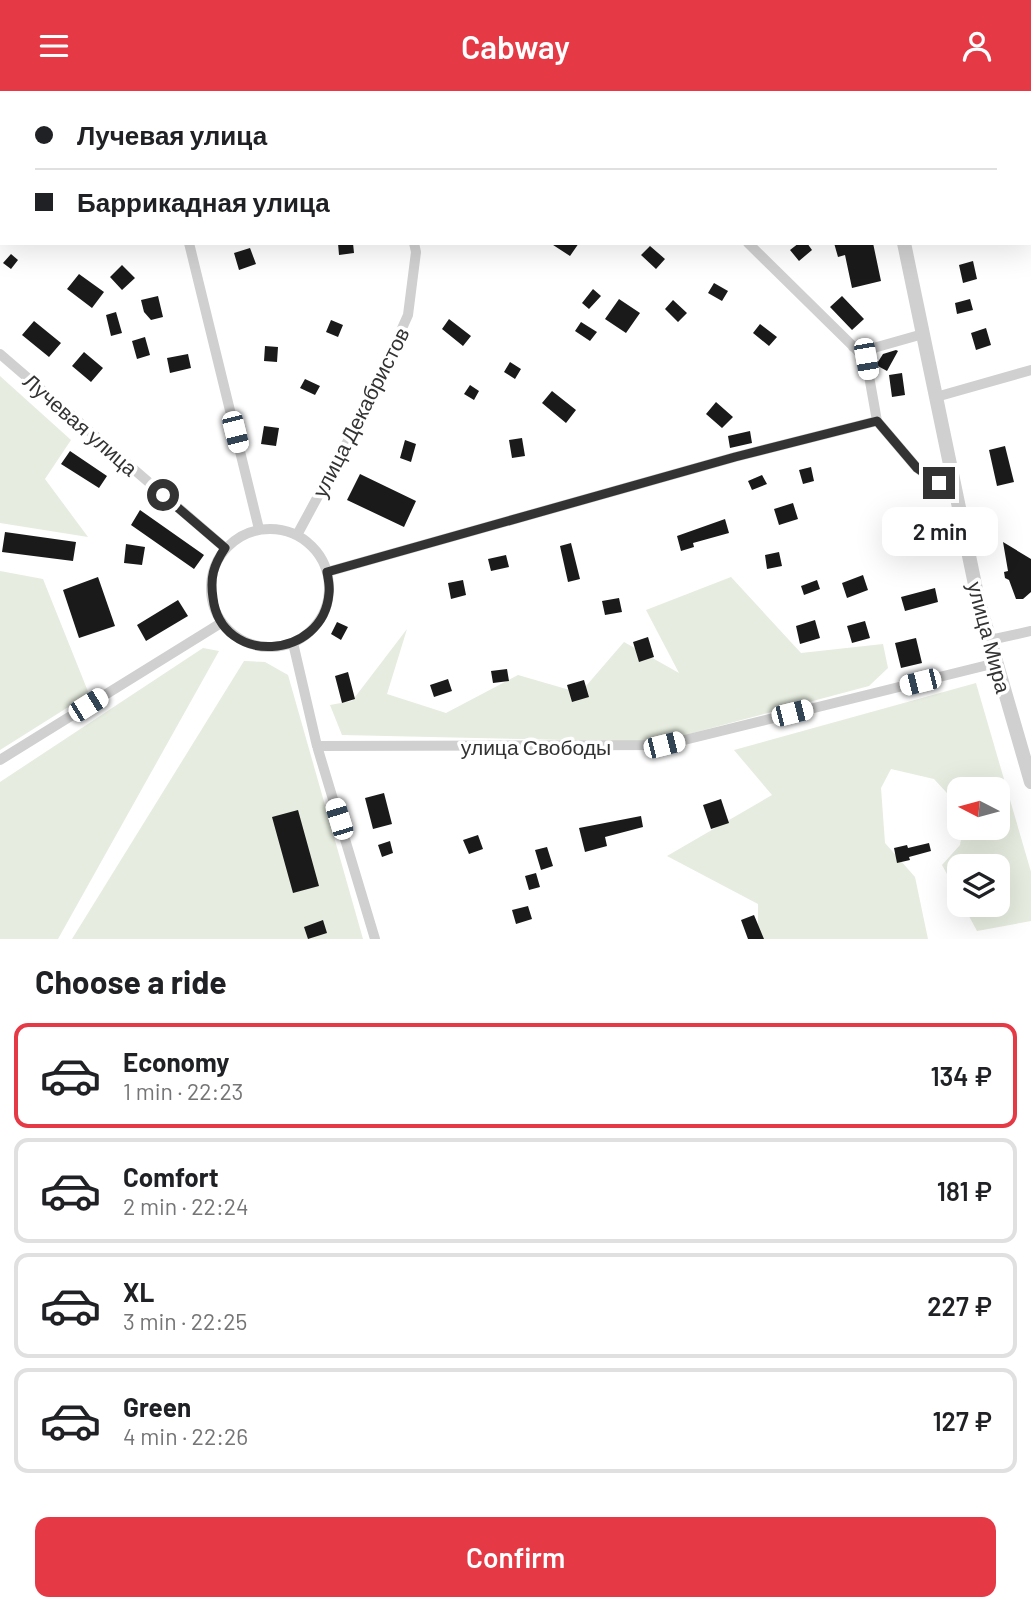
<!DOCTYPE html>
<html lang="en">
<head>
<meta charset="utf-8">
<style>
	:root { --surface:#fff; --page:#f6f6f6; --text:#202124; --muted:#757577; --line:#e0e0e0; --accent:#e63946 }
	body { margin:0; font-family:Barlow,sans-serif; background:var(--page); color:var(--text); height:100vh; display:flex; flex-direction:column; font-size:26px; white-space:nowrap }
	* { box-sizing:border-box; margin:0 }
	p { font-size:23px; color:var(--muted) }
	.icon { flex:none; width:38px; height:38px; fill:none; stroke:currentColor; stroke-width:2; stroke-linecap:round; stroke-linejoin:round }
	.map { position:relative; height:848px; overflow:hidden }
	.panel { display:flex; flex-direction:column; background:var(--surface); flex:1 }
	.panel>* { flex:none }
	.guide { position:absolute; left:0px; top:0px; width:1032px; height:154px; box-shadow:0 7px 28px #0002; display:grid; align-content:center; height:154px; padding:0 35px; background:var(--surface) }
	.needle { width:46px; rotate:276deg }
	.buttons { position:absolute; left:947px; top:686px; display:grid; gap:14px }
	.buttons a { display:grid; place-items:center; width:63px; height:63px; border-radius:14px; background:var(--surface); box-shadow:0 7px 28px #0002; font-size:35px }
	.end { position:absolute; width:32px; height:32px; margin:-16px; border:9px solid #333; background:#fff; box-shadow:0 0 0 4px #fff }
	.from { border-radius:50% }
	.bubble { position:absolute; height:49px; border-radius:14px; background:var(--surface); box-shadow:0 7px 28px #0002; font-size:23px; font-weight:600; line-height:49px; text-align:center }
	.car { position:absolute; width:21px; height:42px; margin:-21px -10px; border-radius:9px; box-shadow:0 0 5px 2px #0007; background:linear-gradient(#fff 24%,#345 0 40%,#fff 0 76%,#345 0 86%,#fff 0) }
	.guide b { display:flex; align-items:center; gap:24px; height:66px; font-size:26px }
	.guide b+b { border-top:2px solid var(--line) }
	.guide i { width:18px; height:18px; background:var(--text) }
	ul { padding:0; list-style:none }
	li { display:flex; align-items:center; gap:21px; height:105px; margin:0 14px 10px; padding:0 21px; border:4px solid var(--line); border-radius:14px }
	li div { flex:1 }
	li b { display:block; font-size:26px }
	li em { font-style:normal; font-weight:600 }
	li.current { border-color:var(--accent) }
	li>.icon { width:63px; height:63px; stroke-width:1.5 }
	h2 { padding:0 35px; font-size:32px; line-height:84px }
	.action { display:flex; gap:14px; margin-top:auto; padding:14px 35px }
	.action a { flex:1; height:80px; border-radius:14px; background:var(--accent); color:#fff; font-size:28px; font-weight:600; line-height:80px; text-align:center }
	header { display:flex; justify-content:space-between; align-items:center; height:91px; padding:0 35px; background:var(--accent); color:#fff; font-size:32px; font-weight:600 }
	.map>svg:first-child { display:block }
</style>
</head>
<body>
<header><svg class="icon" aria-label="menu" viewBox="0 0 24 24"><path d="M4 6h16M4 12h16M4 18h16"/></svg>Cabway<svg class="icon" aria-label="person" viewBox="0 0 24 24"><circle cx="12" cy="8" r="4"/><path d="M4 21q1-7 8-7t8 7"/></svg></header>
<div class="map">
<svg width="1031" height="848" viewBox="0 0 1031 848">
	<rect width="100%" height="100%" fill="#fff"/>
	<!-- green -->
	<path fill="#e6ecdf" d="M0,285L71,349L45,388L88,446L0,432Z
		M0,480L43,488L89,603L0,659Z
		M731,486L801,562L883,553L888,577L869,595L659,651L342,644L330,614L352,610L407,538L387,603L446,622L518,584L580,602L624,551L679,582L646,519Z
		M203,557L219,560L58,848H0V691Z
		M244,570L265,571L288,584L363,848H72Z
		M976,592L1031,781V830L977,840L963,814H998V775H959V805L942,774L960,754L963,737H998V698H959V715L934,688L891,678L881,697L885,752L915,786L928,848H758V813L667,765L772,704L734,659Z"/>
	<!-- building -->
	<path fill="#1a1a1a" d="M338,152H353L354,162L339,164Z
		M550,152H579L570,165Z
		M799,152H807L812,159L799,170L790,159Z
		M834,152H873L881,190L852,197L845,164L838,166Z
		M650,155L665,168L656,178L641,164Z
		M250,157L256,173L239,179L234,162Z
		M11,163L18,169L11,178L3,172Z
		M973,170L977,188L963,192L959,174Z
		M122,174L135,187L122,199L110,186Z
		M79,183L104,201L92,217L67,198Z
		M714,192L728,200L722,210L708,202Z
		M593,198L601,205L589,218L582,212Z
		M158,205L163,226L151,229L144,221L141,209Z
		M842,205L864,228L852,239L830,216Z
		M619,208L640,222L626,242L605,228Z
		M970,208L973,219L957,223L955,212Z
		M673,209L687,222L678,231L665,218Z
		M116,221L122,242L111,245L106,224Z
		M449,228L471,245L463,255L442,238Z
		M331,229L343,234L338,246L326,241Z
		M34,230L61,252L49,266L22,244Z
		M581,231L597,241L590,250L575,240Z
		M760,233L777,246L769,255L753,242Z
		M986,237L991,254L976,259L971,242Z
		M145,246L150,264L137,268L132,250Z
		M265,255L278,256L277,271L264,270Z
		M896,259L898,260L887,280L876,274L883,263Z
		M84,261L103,277L91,291L72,275Z
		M188,263L191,277L170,282L167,267Z
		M510,271L521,278L515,288L504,281Z
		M902,282L905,304L892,306L889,284Z
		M305,288L320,295L315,304L300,297Z
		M470,294L479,300L474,309L464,303Z
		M552,300L576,319L566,332L542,312Z
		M716,311L733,326L722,337L706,323Z
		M264,335L279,337L276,355L261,353Z
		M750,340L752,352L730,357L728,345Z
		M522,347L525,365L512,367L509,349Z
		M405,349L416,353L411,371L400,367Z
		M1005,355L1014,391L997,395L989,359Z
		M70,360L107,385L99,397L61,373Z
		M811,376L814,390L803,393L799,379Z
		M360,383L416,410L404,436L347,409Z
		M762,384L767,393L752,399L748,390Z
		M793,412L798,428L779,434L774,418Z
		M140,419L204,464L194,478L131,434Z
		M725,428L729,442L693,452L694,456L681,460L677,445Z
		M5,441L76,451L73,470L2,461Z
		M1003,451L1031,468V501L1023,508H1016L1009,489L1005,487L1004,481L1008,480Z
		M571,452L580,488L568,491L560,455Z
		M126,453L145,456L142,474L124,472Z
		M779,461L782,475L767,478L765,464Z
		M506,464L509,476L491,480L488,468Z
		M863,484L868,499L847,507L842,492Z
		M98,486L115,535L79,547L63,499Z
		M463,489L466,504L451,508L448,492Z
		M817,489L820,498L804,504L801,495Z
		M935,497L938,511L905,520L901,506Z
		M619,507L622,521L605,524L602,510Z
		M178,509L188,525L146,550L137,534Z
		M815,529L820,547L800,553L796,535Z
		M865,530L870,547L852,552L847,535Z
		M337,531L348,536L341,549L331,543Z
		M648,546L654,566L639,571L633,551Z
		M916,547L922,572L901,577L895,552Z
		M507,578L509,590L493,592L491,580Z
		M348,581L355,608L342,612L335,585Z
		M448,588L452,600L434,606L430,594Z
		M584,589L589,606L572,611L567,594Z
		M384,702L392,733L373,738L365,707Z
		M721,708L729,732L711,738L703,714Z
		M298,719L319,795L293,802L272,726Z
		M641,725L643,736L605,746L607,755L585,761L579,737Z
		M478,744L483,758L469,763L463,749Z
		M390,750L393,762L382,766L378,754Z
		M929,752L931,760L909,766L910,769L897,772L894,757L907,754L908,757Z
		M547,756L553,775L541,779L535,759Z
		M536,782L540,796L529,799L525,785Z
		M528,815L532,828L516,833L512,819Z
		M754,824L764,848H748L741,829Z
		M323,829L327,842L308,848L304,836Z"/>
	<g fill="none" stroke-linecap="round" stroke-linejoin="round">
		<!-- minor -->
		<path stroke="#d0d0d0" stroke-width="10" d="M95,0L98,2
			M150,0L151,2
			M378,0L379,2
			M640,0V2
			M710,0V2
			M189,152L259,438
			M748,152L866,268L877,330L917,377L955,404
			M853,256L870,258L923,243
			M0,263L225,457
			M936,306L1031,279
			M211 497a59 59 0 1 1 118 0a59 59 0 1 1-118 0Z
			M297,444L370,309L408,224L416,161L414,152
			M327,481L735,366L877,330
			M990,549L1031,540
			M293,552L317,655L375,848
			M317,655L664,654L996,572
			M0,669L221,532"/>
		<!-- tertiary -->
		<path stroke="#d0d0d0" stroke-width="14" d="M873,0V2
			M904,152L978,508L1031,691"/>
	</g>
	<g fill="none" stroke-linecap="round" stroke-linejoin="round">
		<!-- route -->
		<path stroke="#333" stroke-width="9" d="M163,404L225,457C213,475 210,487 213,507C221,576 324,569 329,502C330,495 328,487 327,481L735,366L877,330L917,377L939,392"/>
	</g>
	<g text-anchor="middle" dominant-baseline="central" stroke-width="7" stroke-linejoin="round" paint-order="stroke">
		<!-- street labels -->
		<g font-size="21" fill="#333" stroke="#fff">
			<text transform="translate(360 321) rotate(-63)">улица Декабристов</text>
			<text transform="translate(81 333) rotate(41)">Лучевая улица</text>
			<text transform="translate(990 546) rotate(75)">улица Мира</text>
			<text x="536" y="655">улица Свободы</text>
		</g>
	</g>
</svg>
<div class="buttons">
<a><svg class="needle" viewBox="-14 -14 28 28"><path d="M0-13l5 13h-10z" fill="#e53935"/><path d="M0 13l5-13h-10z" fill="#757577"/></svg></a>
<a><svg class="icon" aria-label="layers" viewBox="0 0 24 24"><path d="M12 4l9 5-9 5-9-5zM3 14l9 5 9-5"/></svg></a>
</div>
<i class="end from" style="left:163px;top:404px"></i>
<i class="end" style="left:939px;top:392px"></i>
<div class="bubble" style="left:882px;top:416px;width:116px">2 min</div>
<i class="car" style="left:866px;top:268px;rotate:170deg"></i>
<i class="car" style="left:235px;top:341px;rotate:166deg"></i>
<i class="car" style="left:920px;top:591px;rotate:256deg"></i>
<i class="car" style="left:88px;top:614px;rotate:58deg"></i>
<i class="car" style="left:792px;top:622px;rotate:76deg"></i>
<i class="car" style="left:664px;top:654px;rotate:76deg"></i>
<i class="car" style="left:339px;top:728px;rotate:343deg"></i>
<div class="guide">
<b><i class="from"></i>Лучевая улица</b>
<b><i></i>Баррикадная улица</b>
</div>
</div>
<section class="panel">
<h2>Choose a ride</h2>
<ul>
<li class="current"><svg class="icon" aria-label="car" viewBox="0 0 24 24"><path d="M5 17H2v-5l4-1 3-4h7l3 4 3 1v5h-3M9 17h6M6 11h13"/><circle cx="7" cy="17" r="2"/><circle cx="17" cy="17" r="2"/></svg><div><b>Economy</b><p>1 min · 22:23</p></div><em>134 ₽</em></li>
<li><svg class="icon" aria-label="car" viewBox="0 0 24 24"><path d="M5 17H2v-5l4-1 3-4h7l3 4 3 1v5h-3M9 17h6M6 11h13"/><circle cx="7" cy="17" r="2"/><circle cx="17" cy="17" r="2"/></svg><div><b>Comfort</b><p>2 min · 22:24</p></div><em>181 ₽</em></li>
<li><svg class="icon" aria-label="car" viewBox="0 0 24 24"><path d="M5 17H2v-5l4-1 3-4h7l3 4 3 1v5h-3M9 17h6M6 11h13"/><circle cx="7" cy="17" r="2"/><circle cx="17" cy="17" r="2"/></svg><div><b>XL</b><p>3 min · 22:25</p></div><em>227 ₽</em></li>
<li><svg class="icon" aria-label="car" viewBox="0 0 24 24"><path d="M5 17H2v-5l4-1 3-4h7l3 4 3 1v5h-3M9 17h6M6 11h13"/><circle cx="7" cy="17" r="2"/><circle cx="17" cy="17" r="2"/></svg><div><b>Green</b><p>4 min · 22:26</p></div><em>127 ₽</em></li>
</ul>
<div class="action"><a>Confirm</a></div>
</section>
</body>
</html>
